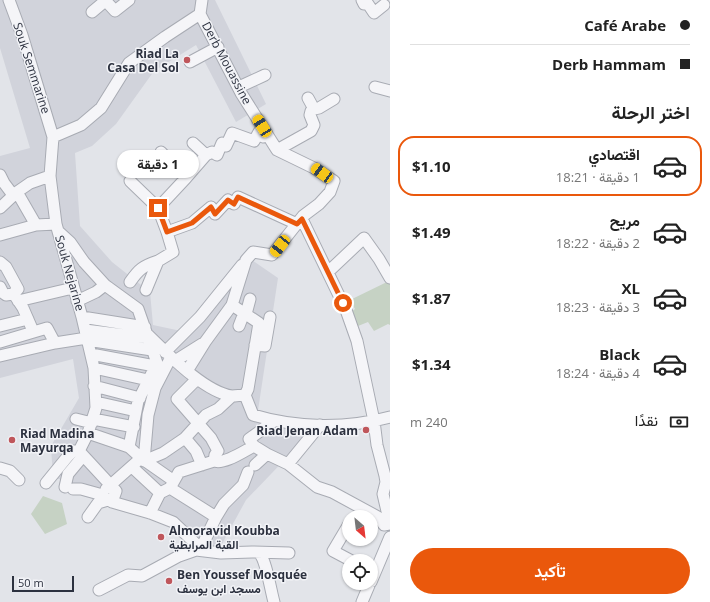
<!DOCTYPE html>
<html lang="ar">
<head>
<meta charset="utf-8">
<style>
	:root { --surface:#fff; --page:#f2f2f2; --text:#222; --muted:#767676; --line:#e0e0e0; --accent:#ea580c }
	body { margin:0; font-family:"Open Sans",Vazirmatn,sans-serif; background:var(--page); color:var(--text); direction:rtl; height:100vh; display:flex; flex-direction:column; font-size:15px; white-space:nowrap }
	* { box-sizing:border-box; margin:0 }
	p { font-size:13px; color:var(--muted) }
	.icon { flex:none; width:22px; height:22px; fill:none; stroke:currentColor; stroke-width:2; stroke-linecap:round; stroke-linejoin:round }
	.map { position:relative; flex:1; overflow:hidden; direction:ltr }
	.sheet { display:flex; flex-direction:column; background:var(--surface); width:320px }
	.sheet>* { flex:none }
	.hud { display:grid; align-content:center; height:88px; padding:0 20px; background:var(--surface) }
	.needle { width:26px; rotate:152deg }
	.tools { position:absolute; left:342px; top:510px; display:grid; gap:8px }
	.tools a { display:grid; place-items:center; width:36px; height:36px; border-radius:50%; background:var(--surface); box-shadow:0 1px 3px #0004; font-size:20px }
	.scale { position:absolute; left:12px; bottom:10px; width:62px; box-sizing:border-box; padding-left:4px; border:2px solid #2c313f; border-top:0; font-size:11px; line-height:14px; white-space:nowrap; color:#2c313f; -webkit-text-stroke:3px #f2f3f7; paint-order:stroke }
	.end { position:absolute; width:18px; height:18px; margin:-9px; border:5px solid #ea580c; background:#fff; box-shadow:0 0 0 2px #fff }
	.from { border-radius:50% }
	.bubble { position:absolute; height:28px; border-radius:14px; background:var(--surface); box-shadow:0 1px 3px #0004; font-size:13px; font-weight:700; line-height:28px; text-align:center; direction:rtl }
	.car { position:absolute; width:12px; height:24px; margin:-12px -6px; border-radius:5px; box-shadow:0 0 3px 1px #0007; background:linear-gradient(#f5c518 24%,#345 0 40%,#f5c518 0 76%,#345 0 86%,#f5c518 0) }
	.hud b { display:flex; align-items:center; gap:14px; height:38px; font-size:15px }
	.hud b+b { border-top:1px solid var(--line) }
	.hud i { width:10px; height:10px; background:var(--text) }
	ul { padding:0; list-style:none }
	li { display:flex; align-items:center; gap:12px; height:60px; margin:0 8px 6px; padding:0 12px; border:2px solid transparent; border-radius:16px }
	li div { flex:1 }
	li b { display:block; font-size:15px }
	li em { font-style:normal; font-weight:700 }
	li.selected { border-color:var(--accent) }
	li>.icon { width:36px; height:36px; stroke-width:1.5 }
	h2 { padding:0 20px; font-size:18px; line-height:48px }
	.pay { display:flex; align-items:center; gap:10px; height:44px; padding:0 20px; font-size:15px }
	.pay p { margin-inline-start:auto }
	.button { display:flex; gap:8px; margin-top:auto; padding:8px 20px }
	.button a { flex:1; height:46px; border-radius:24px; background:var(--accent); color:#fff; font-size:16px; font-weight:700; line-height:46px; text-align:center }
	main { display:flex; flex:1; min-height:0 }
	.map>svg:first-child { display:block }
</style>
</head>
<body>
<main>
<section class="sheet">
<div class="hud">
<b><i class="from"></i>Café Arabe</b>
<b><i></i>Derb Hammam</b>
</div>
<h2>اختر الرحلة</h2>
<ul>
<li class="selected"><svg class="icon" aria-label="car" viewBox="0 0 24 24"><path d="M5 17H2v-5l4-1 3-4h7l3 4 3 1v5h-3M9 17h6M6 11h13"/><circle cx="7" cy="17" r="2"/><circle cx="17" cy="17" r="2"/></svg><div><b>اقتصادي</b><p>1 دقيقة · 18:21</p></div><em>$1.10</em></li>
<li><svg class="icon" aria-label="car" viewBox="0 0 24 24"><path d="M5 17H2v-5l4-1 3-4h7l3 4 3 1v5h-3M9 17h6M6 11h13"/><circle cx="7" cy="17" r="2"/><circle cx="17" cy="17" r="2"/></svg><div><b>مريح</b><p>2 دقيقة · 18:22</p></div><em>$1.49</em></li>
<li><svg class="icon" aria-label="car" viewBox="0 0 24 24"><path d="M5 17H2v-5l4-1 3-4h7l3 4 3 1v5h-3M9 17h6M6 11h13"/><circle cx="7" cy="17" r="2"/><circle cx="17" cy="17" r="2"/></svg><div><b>XL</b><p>3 دقيقة · 18:23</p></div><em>$1.87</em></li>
<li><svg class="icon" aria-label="car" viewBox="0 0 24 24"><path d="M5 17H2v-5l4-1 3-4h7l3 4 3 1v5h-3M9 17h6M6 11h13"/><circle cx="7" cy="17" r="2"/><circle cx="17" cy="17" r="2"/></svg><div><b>Black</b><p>4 دقيقة · 18:24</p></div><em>$1.34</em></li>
</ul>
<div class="pay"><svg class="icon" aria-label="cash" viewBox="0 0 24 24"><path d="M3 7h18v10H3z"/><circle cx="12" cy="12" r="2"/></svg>نقدًا<p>240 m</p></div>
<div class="button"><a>تأكيد</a></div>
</section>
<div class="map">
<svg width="390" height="602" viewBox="0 0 390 602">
	<rect width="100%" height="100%" fill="#e2e4e9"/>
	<!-- built -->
	<path fill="#d1d3db" d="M0,0H215L266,104L236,122L196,45L154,71L116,124L92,146L75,153L80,226L112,262L150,292L153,325L181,331L243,254L278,278L257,417L316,427L246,500L217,553L199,546L175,520L53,477L51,446L79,398L73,359L0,378V156L30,148L0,48Z"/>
	<!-- green -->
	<path fill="#c6d2c4" d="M389,281L390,283V325L388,324L374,331L368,322L358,326L351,312L355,309L350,300Z
		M43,496L62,503L67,524L45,534L31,514Z"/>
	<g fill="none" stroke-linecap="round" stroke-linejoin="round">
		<!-- minor casing -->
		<g stroke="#a8abb3" stroke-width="13">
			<path id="minor" d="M9,0L22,35L53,137L50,176L56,224L82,317L94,368L96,408L88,433L79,451
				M105,0L115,11L129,0
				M362,0L364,4H368L374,13L384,5
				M92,12L105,1
				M200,14L241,93L277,150
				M200,14L202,0
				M190,62L218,47
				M239,87L265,75
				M375,87L390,91
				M308,98L314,109
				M53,137L81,125L101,108L129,63L165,37L200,14
				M193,143L206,155L212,152L217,155L222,143L226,146L232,133L254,141L259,132L263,137L267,134
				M277,150L311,131L314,125L310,115L311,111L314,109L319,108L334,99
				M161,152L186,178L206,155
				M0,175L4,183L13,195
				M130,181L158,208L186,178
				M0,208L17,192
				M158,208L167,232L192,223L211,207L215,214L228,200L234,204L238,197L297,224
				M302,219L346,310L357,341L374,421L377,445L385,476L386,482L383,494L390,524
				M36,225L17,192L30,183L50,176
				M59,232L70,242L84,262L105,285L138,309L157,363L138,401L129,447
				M0,235L36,225L56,224
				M0,262L6,267L18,289L13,294L6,295L3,293L0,287
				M328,272L364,238L379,259L390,278
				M130,282C139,269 143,266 158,261
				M146,290L158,261L173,252L167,232
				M15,296L23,308L33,331
				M18,301L73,288
				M77,301L96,292L105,285
				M232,305L259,323L248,389L245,395
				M246,314L250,299
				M82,317L145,327
				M0,326L28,319
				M239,326L244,313
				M85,330L149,338
				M147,334C167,353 204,392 232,396C236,396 241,395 245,395L253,415C296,428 346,429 390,417
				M87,340L152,350
				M0,342L47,328L55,343
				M255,345L265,346L270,317
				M165,352L200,317L242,265
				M91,354L155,366
				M0,356L55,343L87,338
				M175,361L202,344
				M94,368L148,380
				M187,371L205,342L232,305L246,260L253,252L272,255L303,216L319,204L330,192L334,181L314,168L277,150
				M197,379L177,399L211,438L218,451L215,455L214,461
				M94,386L140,398
				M96,402L136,411
				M76,419L92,423
				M93,419L134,427
				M88,433L129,447L141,458
				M185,438L196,451L202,465
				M254,446L267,454L288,464L317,487L332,492L378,517L384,525L390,524
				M144,461L163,453L185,438L206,415L218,409L232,396
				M144,461L148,415L155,388L171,357
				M288,464L320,425
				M255,465L267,454
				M132,467L160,493
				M0,468L10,471L19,480
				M46,483L68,456L73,451H79L116,491L112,502
				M65,487L68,474L83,456
				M170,488L216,517
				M73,489H81L99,494L112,502L150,513L173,522L196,544V550
				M106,489L141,458L174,481
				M150,513L160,493L170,488L179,472L214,461C224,465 244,451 254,446L249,439L274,421
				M88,517L98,503L108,500
				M349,524L333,551L350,560
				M196,550L204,542L216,517L224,504L243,485L248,472
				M259,553C266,559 271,592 274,602
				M371,582L390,537
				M99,590L128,575L142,576L179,556L196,550L221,553L252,552L289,553
				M362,602L370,583"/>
		</g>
		<!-- minor -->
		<use href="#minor" stroke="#f5f5f8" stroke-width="11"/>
	</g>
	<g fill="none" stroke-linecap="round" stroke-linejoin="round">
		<!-- route -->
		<path stroke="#ea580c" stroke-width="5" d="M158,208L167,232L192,223L211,207L215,214L228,200L234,204L238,197L297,224L302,219L343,303"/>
	</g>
	<!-- markers -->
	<g fill="#bf565b" stroke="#f2f3f7" stroke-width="1.5">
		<circle cx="187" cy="60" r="4"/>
		<circle cx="366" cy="430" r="4"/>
		<circle cx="12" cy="440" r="4"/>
		<circle cx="161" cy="537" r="4"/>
		<circle cx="169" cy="581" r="4"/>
	</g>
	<g text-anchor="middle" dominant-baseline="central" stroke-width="3" stroke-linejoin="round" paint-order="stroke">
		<!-- poi labels -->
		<g font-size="12" font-weight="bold" fill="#2c313f" stroke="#f2f3f7" text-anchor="start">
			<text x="179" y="53" text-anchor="end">Riad La<tspan x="179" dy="14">Casa Del Sol</tspan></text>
			<text x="358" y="430" text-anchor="end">Riad Jenan Adam</text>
			<text x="20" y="433">Riad Madina<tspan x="20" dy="14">Mayurqa</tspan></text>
			<text x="169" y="530">Almoravid Koubba<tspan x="169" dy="14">القبة المرابطية</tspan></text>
			<text x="177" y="574">Ben Youssef Mosquée<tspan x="177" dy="14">مسجد ابن يوسف</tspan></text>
		</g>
		<!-- street labels -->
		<g font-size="12" fill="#2c313f" stroke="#f2f3f7">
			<text transform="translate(227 63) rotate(62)">Derb Mouassine</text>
			<text transform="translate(32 68) rotate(72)">Souk Semmarine</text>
			<text transform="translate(70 273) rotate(74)">Souk Nejarine</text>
		</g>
	</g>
</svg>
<div class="tools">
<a><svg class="needle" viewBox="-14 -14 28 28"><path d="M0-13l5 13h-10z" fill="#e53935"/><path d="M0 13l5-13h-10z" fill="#767676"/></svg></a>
<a><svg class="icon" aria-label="locate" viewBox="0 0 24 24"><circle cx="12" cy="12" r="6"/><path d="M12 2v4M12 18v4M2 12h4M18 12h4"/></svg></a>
</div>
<div class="scale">50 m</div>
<i class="end from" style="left:343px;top:303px"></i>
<i class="end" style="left:158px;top:208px"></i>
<div class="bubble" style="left:117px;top:150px;width:82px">1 دقيقة</div>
<i class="car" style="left:262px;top:126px;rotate:328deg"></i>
<i class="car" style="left:322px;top:173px;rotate:306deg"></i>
<i class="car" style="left:280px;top:246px;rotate:218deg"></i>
</div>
</main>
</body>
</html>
